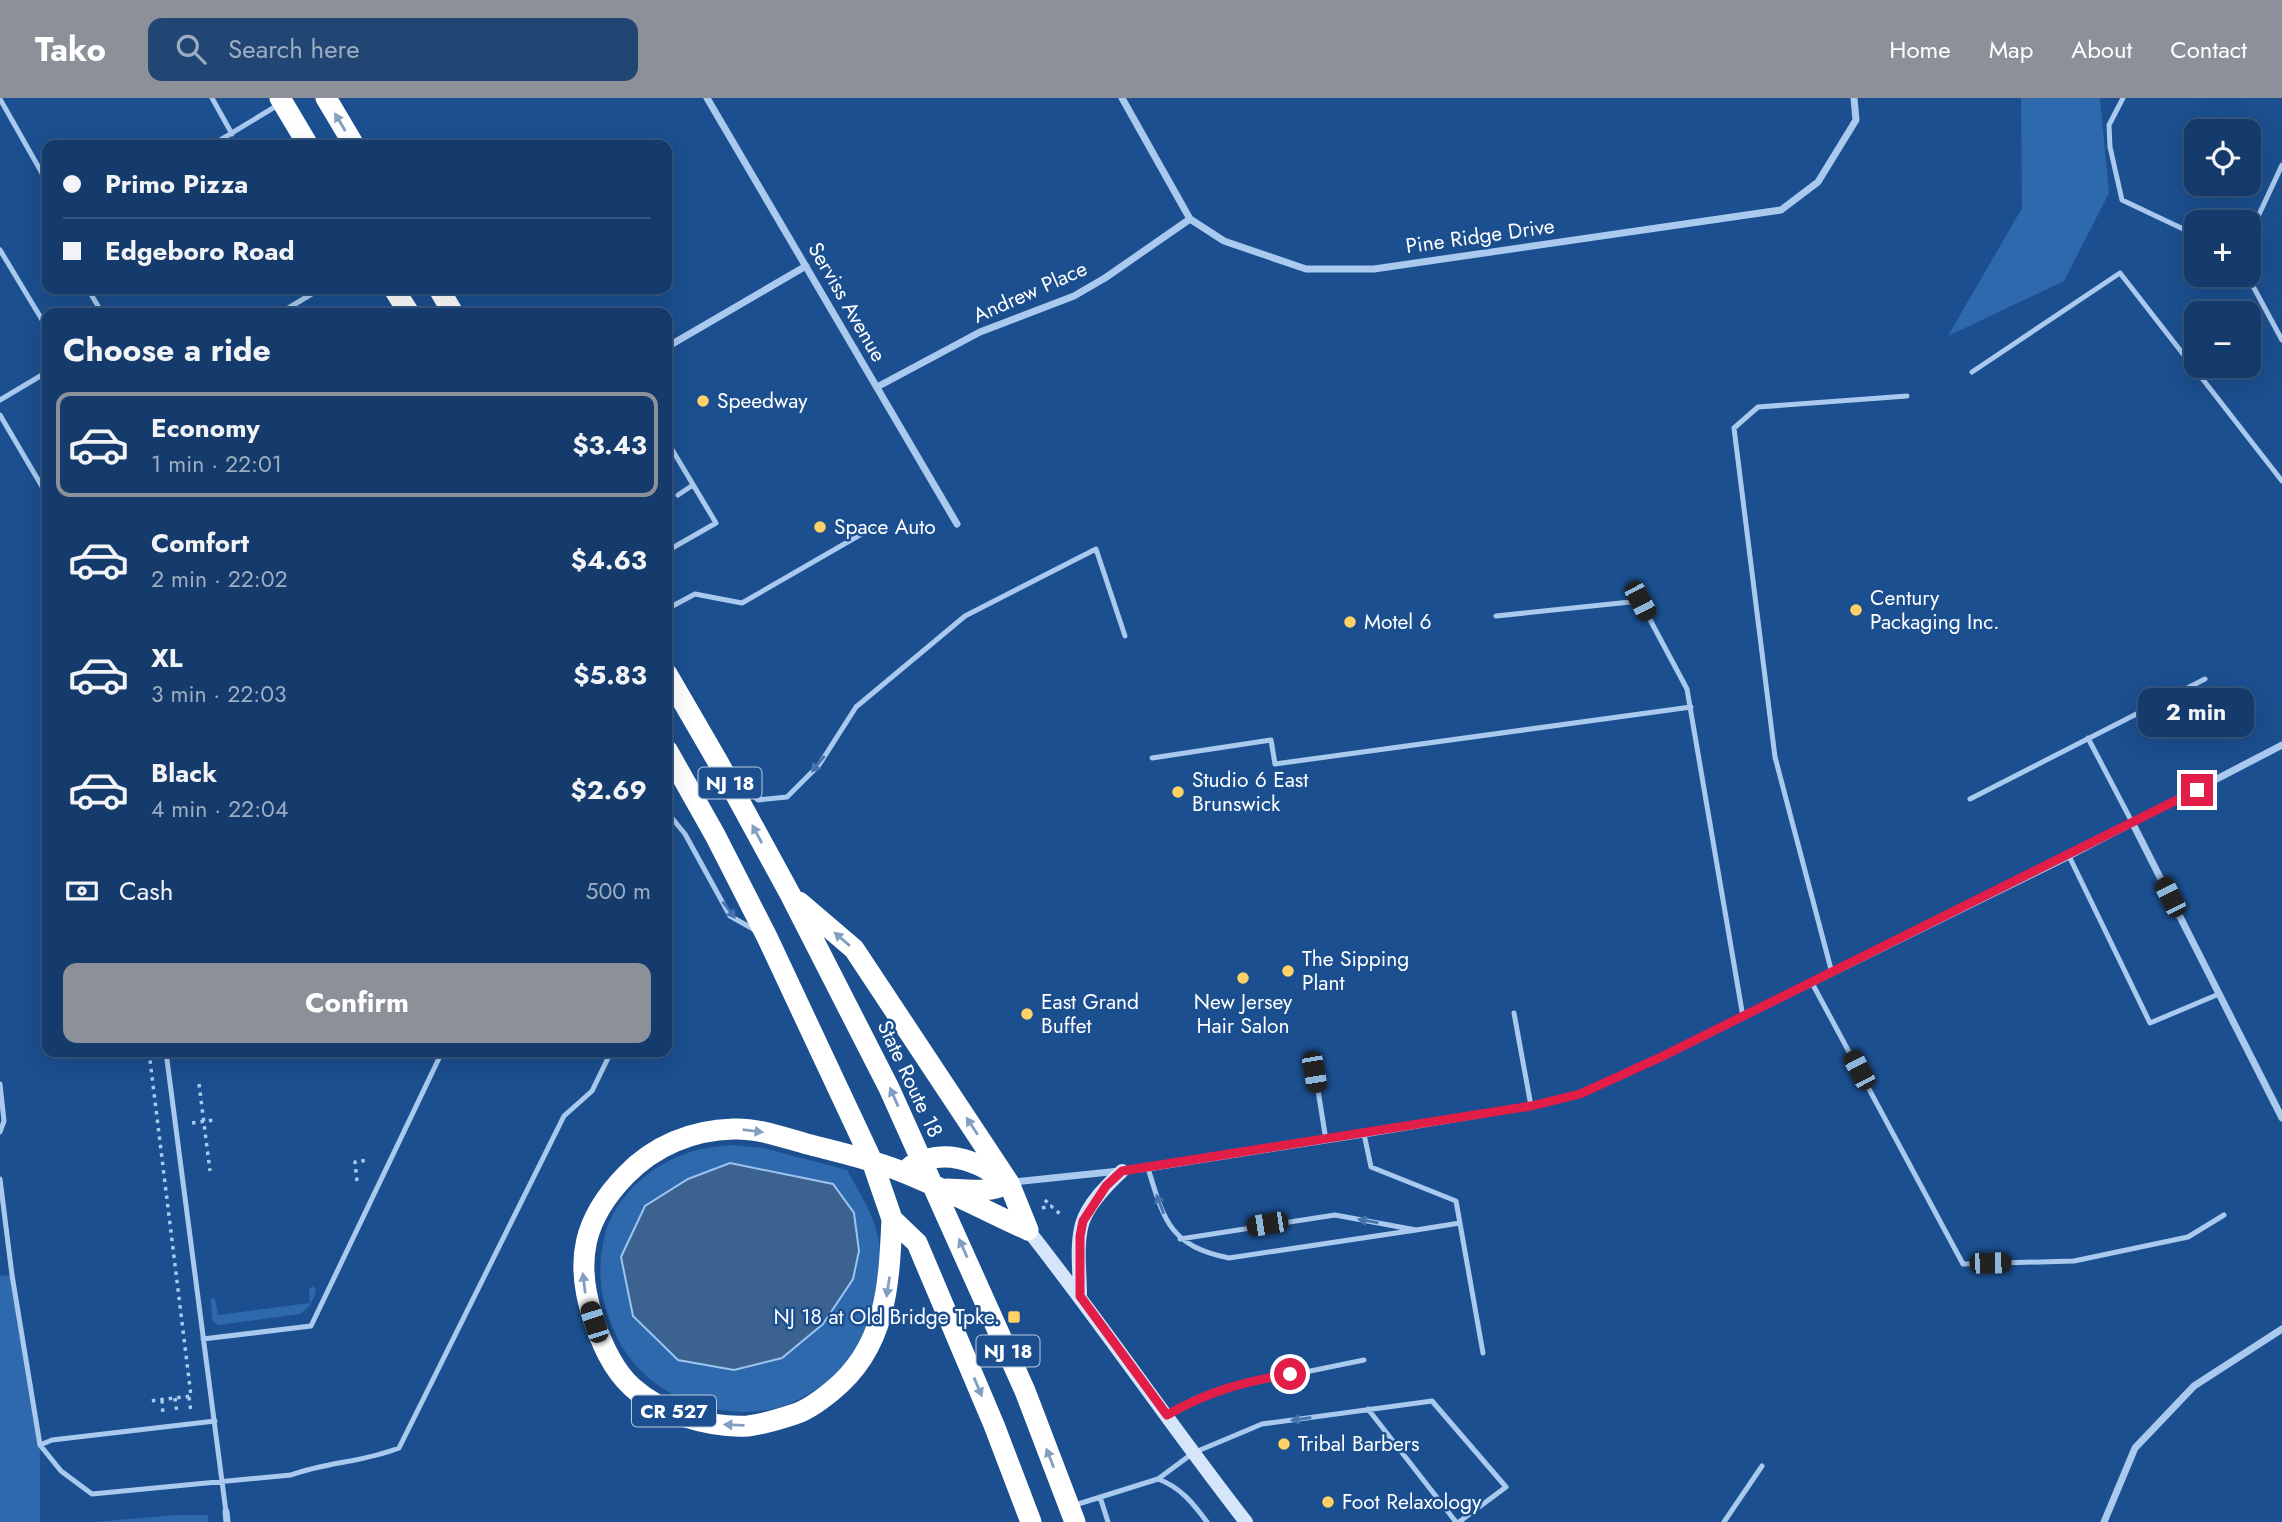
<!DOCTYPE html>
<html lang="en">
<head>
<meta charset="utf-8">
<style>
	:root { --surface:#143b6b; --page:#214673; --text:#f1f3f6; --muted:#9dadc1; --line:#33557e; --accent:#8c9099 }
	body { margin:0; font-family:Jost,sans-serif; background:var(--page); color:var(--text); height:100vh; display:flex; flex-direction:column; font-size:26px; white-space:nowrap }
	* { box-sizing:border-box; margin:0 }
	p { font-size:23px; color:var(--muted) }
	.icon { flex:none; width:38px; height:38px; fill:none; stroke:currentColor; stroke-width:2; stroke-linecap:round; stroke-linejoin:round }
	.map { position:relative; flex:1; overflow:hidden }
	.side { position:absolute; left:42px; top:210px; width:630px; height:749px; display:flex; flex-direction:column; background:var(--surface); border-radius:14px; box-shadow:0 7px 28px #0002,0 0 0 2px var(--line) }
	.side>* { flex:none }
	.guide { position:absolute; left:42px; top:42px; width:630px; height:154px; border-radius:14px; box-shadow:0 7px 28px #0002,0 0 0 2px var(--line); display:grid; align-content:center; height:154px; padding:0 21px; background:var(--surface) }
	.buttons { position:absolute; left:2184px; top:21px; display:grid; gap:14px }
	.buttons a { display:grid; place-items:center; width:77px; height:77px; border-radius:14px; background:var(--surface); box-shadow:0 7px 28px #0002,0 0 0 2px var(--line); font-size:35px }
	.end { position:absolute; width:32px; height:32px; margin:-16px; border:9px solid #e11d48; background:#fff; box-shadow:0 0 0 4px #fff }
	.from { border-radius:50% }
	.bubble { position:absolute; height:49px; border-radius:14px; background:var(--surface); box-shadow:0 7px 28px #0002,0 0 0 2px var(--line); font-size:23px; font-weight:700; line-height:49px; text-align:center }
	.car { position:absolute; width:21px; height:42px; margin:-21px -10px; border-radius:9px; box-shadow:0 0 5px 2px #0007; background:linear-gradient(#222 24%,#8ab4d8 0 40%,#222 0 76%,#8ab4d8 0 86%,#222 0) }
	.guide b { display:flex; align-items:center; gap:24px; height:66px; font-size:26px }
	.guide b+b { border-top:2px solid var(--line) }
	.guide i { width:18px; height:18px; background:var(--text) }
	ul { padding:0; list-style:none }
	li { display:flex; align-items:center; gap:21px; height:105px; margin:0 14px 10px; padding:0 7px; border:4px solid transparent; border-radius:14px }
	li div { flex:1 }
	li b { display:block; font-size:26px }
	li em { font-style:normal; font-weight:700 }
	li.on { border-color:var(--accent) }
	li>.icon { width:63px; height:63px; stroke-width:1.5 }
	h2 { padding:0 21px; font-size:32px; line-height:84px }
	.pay { display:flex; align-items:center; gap:18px; height:77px; padding:0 21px; font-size:26px }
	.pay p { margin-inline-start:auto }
	.action { display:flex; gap:14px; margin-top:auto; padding:14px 21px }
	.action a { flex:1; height:80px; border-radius:14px; background:var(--accent); color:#fff; font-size:28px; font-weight:700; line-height:80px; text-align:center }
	header { display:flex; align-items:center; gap:42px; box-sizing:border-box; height:98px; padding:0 35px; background:var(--accent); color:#fff }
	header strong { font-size:33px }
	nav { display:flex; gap:38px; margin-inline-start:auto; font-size:24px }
	.search { width:490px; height:63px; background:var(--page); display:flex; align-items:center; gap:18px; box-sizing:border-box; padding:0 24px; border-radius:14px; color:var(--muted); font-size:26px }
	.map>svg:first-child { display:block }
</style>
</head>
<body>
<header>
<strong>Tako</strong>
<div class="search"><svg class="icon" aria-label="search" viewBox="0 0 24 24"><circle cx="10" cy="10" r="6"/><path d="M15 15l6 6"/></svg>Search here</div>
<nav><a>Home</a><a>Map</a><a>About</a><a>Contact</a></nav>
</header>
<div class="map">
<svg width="2282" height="1424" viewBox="0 0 2282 1424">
	<rect width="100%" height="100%" fill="#1b4f8f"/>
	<!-- green -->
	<path fill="#2e69ad" d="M2021,0H2100L2109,95L2064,183L1948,238L2022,110Z
		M733,1047L763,1050L847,1072C859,1094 873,1115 878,1139C883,1166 881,1182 875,1207C872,1217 871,1229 867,1238C860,1257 841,1274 825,1285C811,1295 795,1305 778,1310C713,1325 641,1296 614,1233C600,1202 597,1174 604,1140C614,1096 657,1061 701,1051C711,1049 722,1048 733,1047Z
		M12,1177L40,1347V1424H0V1178Z
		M313,1188L316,1192C313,1203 310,1210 300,1216L218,1227L212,1222L211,1200L215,1201L218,1217L310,1205L309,1191Z
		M178,1417H208V1424H94Z"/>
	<!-- water -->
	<path fill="#3c6290" stroke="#9cc4f0" stroke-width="2" d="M730,1065L833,1086L854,1115L859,1153L853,1181L823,1226L782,1260L734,1272L678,1262L633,1218L621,1159L645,1108L688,1081Z"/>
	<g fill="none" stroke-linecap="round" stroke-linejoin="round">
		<!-- path -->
		<path stroke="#a9c9ee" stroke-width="3.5" stroke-dasharray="3.5 5" stroke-linecap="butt" d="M149,954L191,1298L150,1303
			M199,986L210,1073
			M192,1025L214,1022
			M357,1083L355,1064L369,1062
			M1045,1102L1051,1108
			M1042,1110L1051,1108L1060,1116
			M189,1299L191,1314
			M175,1300L177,1316
			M162,1302L163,1317"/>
		<!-- lane -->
		<path stroke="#a9c9ee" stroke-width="5" d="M212,0L232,36
			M2123,0L2109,27L2110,49L2122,102L2196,137
			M0,1L47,84
			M212,47L278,7
			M2249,138L2282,67
			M0,152L47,230
			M2247,177L2282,242
			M88,191L102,215
			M280,215L320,191
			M1972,274L2120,175L2282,383
			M0,302L47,274
			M0,317L47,397
			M667,343L716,425L667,453
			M678,397L693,387
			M667,511L695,496L742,505L872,430
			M1496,518L1640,503L1687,591L1743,919
			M44,603L47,601
			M2088,640L2133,726
			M1152,660L1271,642L1275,666L1691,609
			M740,685L758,702L787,699L819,667L856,609L965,518L1096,451L1125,538
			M1970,701L2205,581
			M667,714L685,736L730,818L755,832
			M2069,758L2150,925L2219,896
			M667,796C673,809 672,824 667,837
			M1832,875L1775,659L1734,330L1758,309L1907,298
			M1812,885L1963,1166L2074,1163L2188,1139L2224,1117
			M1514,915L1531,1008
			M166,954L226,1414
			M1315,974L1326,1042
			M0,986L4,1023L0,1034
			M1364,1036L1371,1069L1456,1103L1483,1255
			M1148,1070C1164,1123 1170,1148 1229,1160L1416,1132
			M0,1081L12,1177L40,1347L61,1373L92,1396L291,1377C327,1364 364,1364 399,1350L564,1018L592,993L611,954
			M1180,1141L1335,1117L1416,1132L1460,1125
			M203,1241L311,1228L442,954
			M1368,1311L1456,1424
			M1167,1317L1194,1301L1217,1292L1364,1262
			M40,1347L52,1342L215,1323
			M1158,1381L1193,1355L1262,1326L1432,1303L1506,1389L1459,1424
			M1100,1399L1108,1424
			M1075,1407L1158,1381C1180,1389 1193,1405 1207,1424
			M1724,1424L1762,1368"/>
		<!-- street -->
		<path stroke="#a9c9ee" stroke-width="7" d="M707,0L957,426
			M1122,0L1190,121L1224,143L1306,171H1374L1781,112L1818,84L1856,22L1854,0
			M667,249L806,168
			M877,289L980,234L1074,198L1105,180L1190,121
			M2133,726L2282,1020
			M1013,1084L1148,1070L1364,1036L1531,1008L1580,996L1661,959L2069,758L2282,647
			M226,1414L227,1424
			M2104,1424L2135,1350L2194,1288L2282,1231"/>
		<!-- secondary -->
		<path stroke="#d6e6fa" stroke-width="14" d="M1028,1132C1103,1227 1171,1328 1246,1424
			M1080,1198C1080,1175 1076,1148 1082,1126C1088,1106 1107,1087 1122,1073"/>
		<!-- highway -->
		<path stroke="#fff" stroke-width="21" d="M280,0L308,47
			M326,0L354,47
			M394,191L409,215
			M439,191L453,215
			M667,576L718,664L790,796L889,990L1025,1293L1075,1424
			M667,652L715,737L767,839L872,1063L892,1121L917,1145L994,1327L1031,1424
			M799,804L854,851L1009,1085L1028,1132
			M911,1068C942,1050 974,1061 1001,1080
			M947,1091C970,1092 989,1095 1009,1085
			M892,1121C889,1186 887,1249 832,1293C821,1302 808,1312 795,1316C780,1321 764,1326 748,1328C709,1330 662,1316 632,1289C612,1271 601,1244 593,1220C574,1162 584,1120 626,1077C654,1048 692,1032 733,1031C758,1030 782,1039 807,1046C838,1054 870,1061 900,1073C944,1090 985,1113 1028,1132"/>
	</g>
	<!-- one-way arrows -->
	<defs><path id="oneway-solid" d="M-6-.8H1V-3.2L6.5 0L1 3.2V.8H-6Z" transform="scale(1.75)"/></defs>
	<g fill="#829ec1">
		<use href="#oneway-solid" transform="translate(340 24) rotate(-121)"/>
		<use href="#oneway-solid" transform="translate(757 736) rotate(-118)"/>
		<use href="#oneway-solid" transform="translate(842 841) rotate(-139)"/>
		<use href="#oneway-solid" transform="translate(894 999) rotate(-114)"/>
		<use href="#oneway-solid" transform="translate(972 1028) rotate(-123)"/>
		<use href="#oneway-solid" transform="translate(753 1033) rotate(7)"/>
		<use href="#oneway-solid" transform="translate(963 1150) rotate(-114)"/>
		<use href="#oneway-solid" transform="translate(584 1185) rotate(-97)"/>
		<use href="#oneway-solid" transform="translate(888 1189) rotate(99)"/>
		<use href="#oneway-solid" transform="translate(978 1289) rotate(67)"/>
		<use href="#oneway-solid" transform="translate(734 1327) rotate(-178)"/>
		<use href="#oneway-solid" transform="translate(1050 1360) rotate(-111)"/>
	</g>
	<g fill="#4674ac">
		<use href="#oneway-solid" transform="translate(818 666) rotate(129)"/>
		<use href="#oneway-solid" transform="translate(729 812) rotate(53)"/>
		<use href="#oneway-solid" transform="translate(1160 1106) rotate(-111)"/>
		<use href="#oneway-solid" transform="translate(1368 1123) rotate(-170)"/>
		<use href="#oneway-solid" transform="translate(1301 1321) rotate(172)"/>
	</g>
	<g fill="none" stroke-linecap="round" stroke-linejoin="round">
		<!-- route -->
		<path stroke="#e11d48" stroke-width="9" d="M1290,1276C1243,1284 1209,1293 1167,1317L1080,1198V1138L1083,1123L1106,1088L1122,1073L1531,1008L1580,996L1661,959L2197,692"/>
	</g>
	<!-- markers -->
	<g fill="#ffd166" stroke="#1b4f8f" stroke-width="2.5">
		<circle cx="703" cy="303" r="7"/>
		<circle cx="820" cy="429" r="7"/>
		<circle cx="1856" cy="512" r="7"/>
		<circle cx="1350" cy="524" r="7"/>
		<circle cx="1178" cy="694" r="7"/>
		<circle cx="1288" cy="873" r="7"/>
		<circle cx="1243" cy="880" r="7"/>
		<circle cx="1027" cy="916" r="7"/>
		<rect x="1007" y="1212" width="14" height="14" rx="3.5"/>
		<circle cx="1284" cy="1346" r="7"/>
		<circle cx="1328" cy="1404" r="7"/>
	</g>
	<g text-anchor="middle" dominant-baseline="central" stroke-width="5" stroke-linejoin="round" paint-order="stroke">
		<!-- shield labels -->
		<g fill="#1b4f8f" stroke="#bbcadd" stroke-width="2">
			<rect x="698.5" y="669.5" width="63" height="31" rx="5"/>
			<rect x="976.5" y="1237.5" width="63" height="31" rx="5"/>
			<rect x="632" y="1297.5" width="84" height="31" rx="5"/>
		</g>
		<g font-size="19" font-weight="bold" fill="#fff">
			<text x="730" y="685">NJ 18</text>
			<text x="1008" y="1253">NJ 18</text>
			<text x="674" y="1313">CR 527</text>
		</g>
		<!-- street labels -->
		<g font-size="21" fill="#fff" stroke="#1b4f8f">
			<text transform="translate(1480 138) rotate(-8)">Pine Ridge Drive</text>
			<text transform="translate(1030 194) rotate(-24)">Andrew Place</text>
			<text transform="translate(847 204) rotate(60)">Serviss Avenue</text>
			<text transform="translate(910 981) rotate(65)">State Route 18</text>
		</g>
		<!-- poi labels -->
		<g font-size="21" fill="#fff" stroke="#1b4f8f" text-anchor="start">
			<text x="717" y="303">Speedway</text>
			<text x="834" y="429">Space Auto</text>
			<text x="1870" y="500">Century<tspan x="1870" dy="24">Packaging Inc.</tspan></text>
			<text x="1364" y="524">Motel 6</text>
			<text x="1192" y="682">Studio 6 East<tspan x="1192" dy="24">Brunswick</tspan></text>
			<text x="1302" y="861">The Sipping<tspan x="1302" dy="24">Plant</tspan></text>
			<text x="1041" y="904">East Grand<tspan x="1041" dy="24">Buffet</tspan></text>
			<text x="1243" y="904" text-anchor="middle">New Jersey<tspan x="1243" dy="24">Hair Salon</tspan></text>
			<text x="1000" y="1219" text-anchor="end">NJ 18 at Old Bridge Tpke.</text>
			<text x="1298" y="1346">Tribal Barbers</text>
			<text x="1342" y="1404">Foot Relaxology</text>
		</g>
	</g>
</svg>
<div class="buttons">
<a><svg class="icon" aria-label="locate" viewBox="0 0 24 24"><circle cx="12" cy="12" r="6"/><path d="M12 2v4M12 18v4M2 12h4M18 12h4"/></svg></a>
<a>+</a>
<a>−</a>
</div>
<i class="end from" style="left:1290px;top:1276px"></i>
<i class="end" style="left:2197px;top:692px"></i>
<div class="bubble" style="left:2138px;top:590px;width:116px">2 min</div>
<i class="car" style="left:1640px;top:503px;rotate:152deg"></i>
<i class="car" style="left:2170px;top:799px;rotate:333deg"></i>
<i class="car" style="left:1859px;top:972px;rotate:332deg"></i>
<i class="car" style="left:1314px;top:974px;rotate:170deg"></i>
<i class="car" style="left:1267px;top:1126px;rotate:261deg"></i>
<i class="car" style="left:1990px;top:1165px;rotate:89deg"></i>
<i class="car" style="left:594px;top:1224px;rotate:342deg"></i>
<div class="guide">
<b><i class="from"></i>Primo Pizza</b>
<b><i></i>Edgeboro Road</b>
</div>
<section class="side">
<h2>Choose a ride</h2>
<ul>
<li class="on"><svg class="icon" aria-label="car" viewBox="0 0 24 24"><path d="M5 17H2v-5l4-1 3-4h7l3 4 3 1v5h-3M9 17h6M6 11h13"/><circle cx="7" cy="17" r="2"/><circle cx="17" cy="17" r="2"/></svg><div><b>Economy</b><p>1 min · 22:01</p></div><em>$3.43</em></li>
<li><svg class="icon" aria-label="car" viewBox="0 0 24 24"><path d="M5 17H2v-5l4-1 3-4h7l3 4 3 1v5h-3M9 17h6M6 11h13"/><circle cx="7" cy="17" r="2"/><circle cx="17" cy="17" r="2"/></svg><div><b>Comfort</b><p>2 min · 22:02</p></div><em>$4.63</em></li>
<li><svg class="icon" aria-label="car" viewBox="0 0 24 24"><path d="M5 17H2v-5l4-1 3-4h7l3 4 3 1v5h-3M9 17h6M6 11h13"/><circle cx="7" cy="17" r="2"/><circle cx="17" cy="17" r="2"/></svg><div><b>XL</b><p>3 min · 22:03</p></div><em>$5.83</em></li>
<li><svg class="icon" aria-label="car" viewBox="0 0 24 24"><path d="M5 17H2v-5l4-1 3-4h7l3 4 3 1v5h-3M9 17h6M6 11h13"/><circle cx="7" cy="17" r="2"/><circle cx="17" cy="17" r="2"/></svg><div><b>Black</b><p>4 min · 22:04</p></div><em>$2.69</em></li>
</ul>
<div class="pay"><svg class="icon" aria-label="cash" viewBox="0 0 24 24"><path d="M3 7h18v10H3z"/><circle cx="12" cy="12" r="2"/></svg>Cash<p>500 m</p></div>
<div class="action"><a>Confirm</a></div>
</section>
</div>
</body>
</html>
